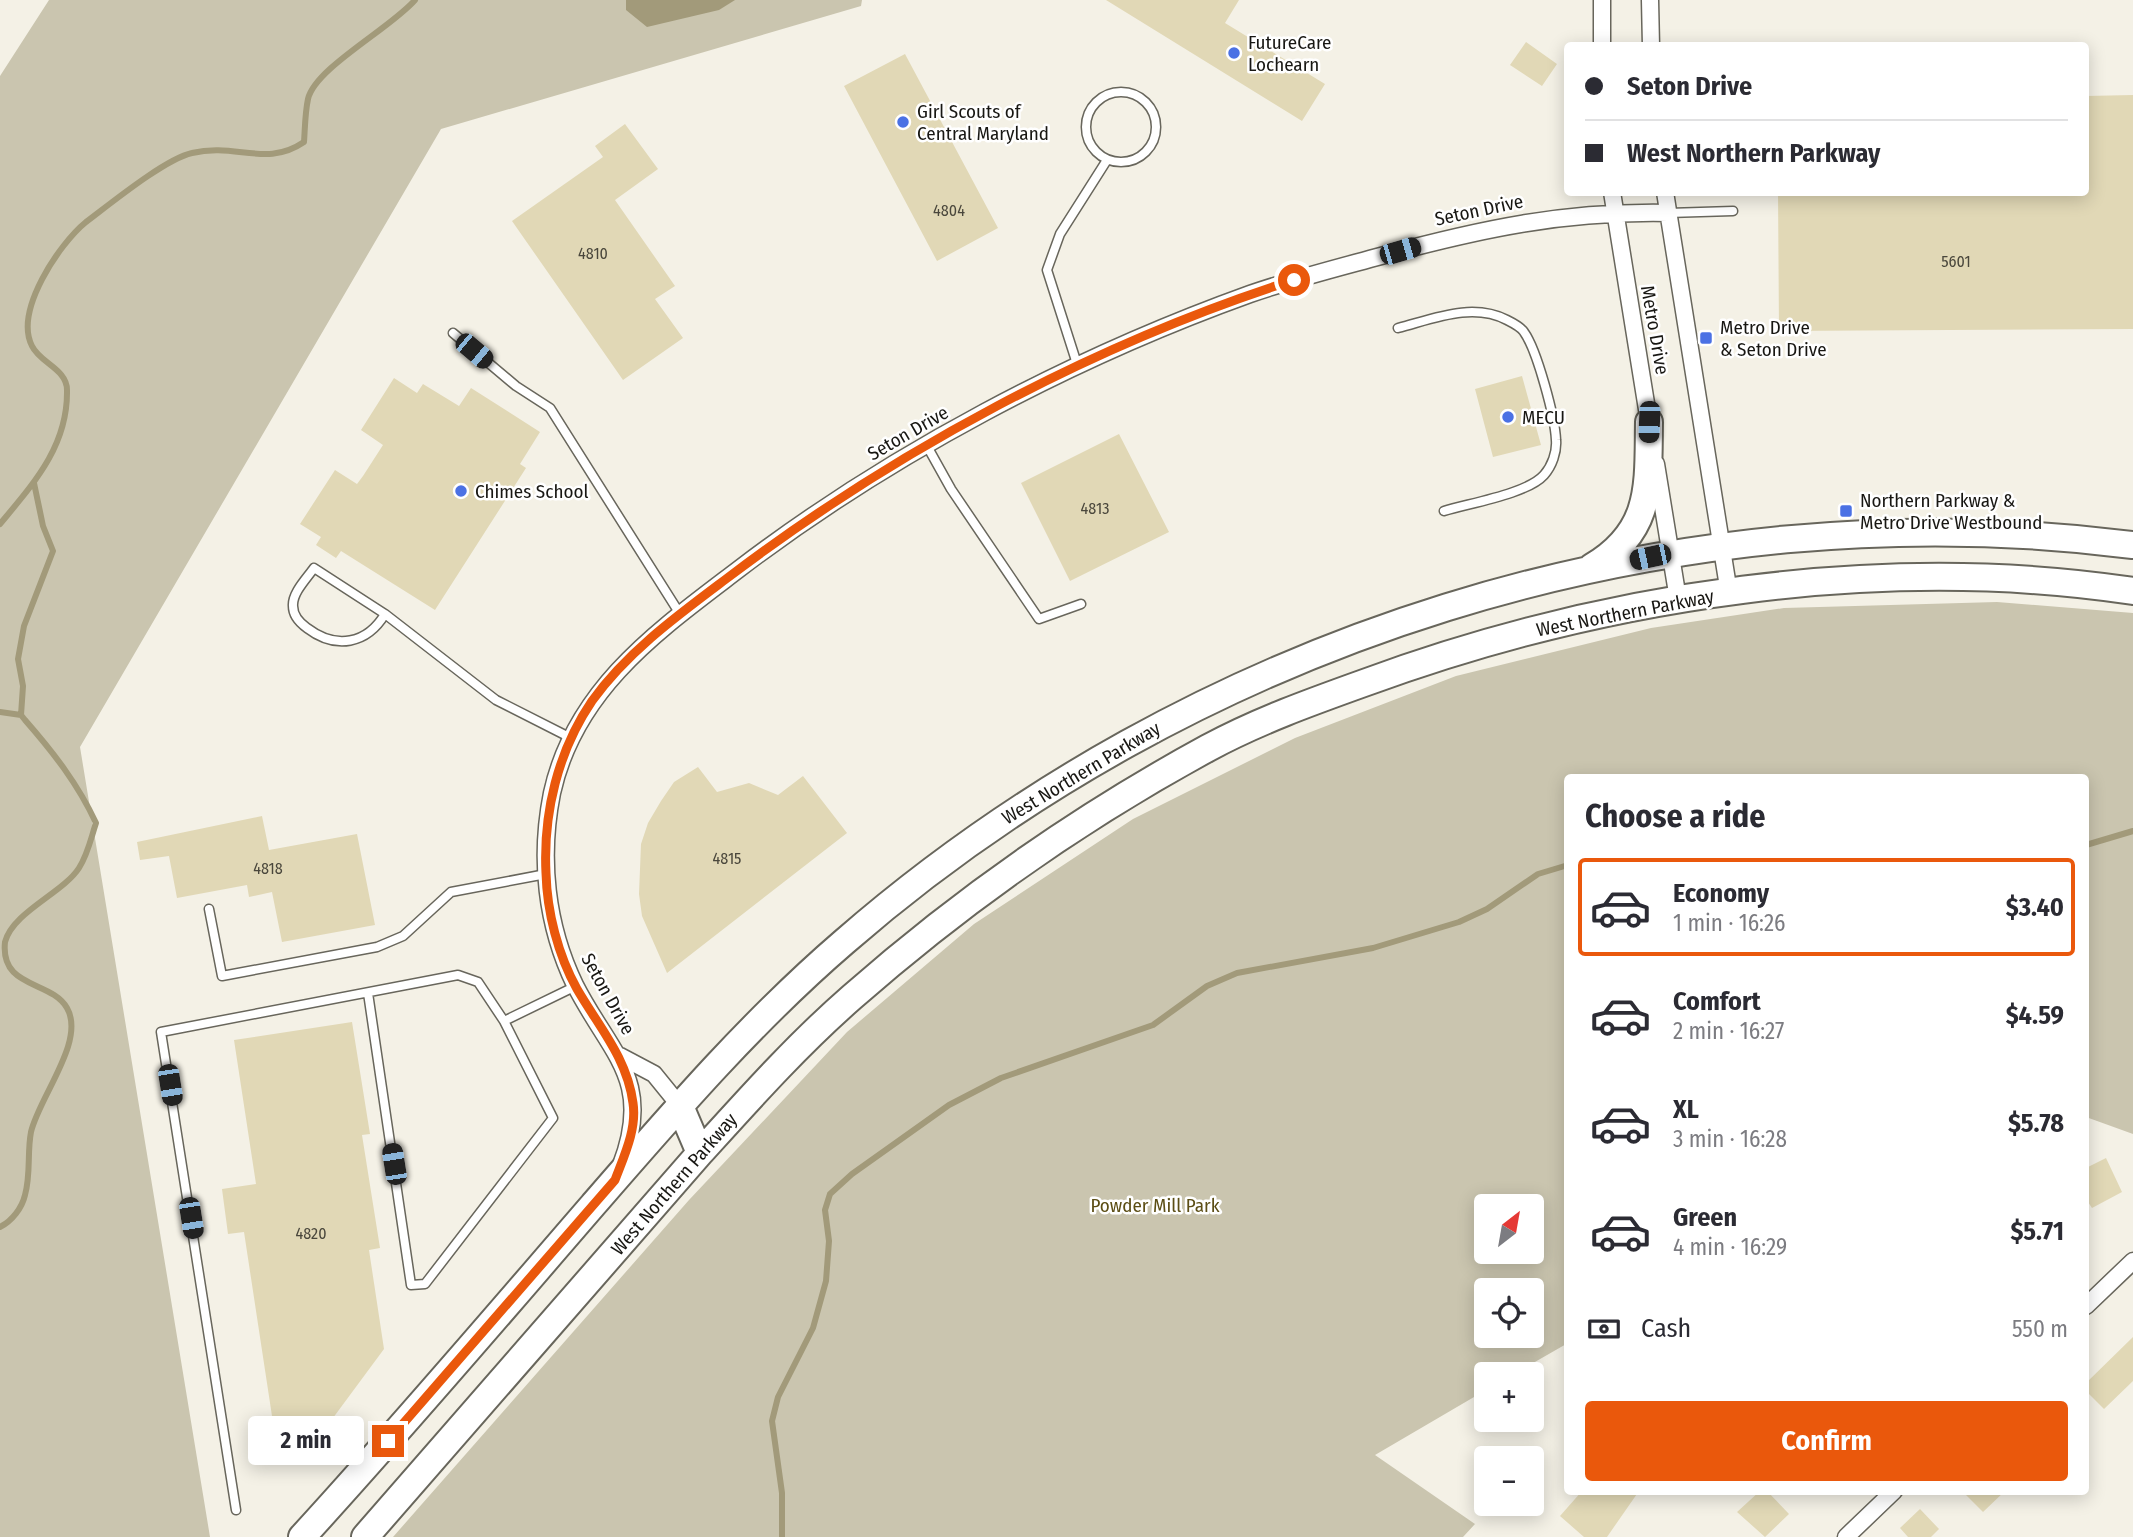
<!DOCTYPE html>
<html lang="en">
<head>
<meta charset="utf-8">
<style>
	:root { --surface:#fff; --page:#f2f2f3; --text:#2b2b33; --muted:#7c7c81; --line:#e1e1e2; --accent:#ea580c }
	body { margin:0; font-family:"Fira Sans Condensed",sans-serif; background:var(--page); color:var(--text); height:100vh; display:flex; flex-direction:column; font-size:26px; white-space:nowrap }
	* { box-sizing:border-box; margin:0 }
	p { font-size:23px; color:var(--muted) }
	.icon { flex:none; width:38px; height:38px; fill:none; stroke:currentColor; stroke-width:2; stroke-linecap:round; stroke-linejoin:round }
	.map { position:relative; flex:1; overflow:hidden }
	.panel { position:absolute; left:1564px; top:774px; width:525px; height:721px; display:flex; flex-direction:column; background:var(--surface); border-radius:7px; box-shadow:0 4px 18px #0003 }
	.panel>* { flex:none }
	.hud { position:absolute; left:1564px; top:42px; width:525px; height:154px; border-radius:7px; box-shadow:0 4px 18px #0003; display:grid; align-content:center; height:154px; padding:0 21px; background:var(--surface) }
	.needle { width:46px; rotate:31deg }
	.fabs { position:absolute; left:1474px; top:1194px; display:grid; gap:14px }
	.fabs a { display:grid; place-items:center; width:70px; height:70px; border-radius:7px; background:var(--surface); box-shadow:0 4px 18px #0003; font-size:35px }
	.end { position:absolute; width:32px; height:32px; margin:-16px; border:9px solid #ea580c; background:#fff; box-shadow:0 0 0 4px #fff }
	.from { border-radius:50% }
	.bubble { position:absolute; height:49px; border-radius:7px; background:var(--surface); box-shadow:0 4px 18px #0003; font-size:23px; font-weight:700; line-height:49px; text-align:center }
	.car { position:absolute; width:21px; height:42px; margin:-21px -10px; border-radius:9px; box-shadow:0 0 5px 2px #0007; background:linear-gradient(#222 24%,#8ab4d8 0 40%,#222 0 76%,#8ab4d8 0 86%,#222 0) }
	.hud b { display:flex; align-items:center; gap:24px; height:66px; font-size:26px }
	.hud b+b { border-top:2px solid var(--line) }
	.hud i { width:18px; height:18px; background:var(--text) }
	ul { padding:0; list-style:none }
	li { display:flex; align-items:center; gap:21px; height:98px; margin:0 14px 10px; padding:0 7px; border:4px solid transparent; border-radius:7px }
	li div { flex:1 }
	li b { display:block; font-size:26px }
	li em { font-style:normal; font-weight:700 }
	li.current { border-color:var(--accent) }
	li>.icon { width:63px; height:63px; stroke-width:1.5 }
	h2 { padding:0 21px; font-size:32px; line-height:84px }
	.pay { display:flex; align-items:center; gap:18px; height:77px; padding:0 21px; font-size:26px }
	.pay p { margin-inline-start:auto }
	.primary-button { display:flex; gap:14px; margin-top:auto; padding:14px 21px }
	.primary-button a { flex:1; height:80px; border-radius:7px; background:var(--accent); color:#fff; font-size:28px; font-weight:700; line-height:80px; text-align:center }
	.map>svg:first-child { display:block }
</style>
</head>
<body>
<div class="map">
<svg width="2133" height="1537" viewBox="0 0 2133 1537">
	<rect width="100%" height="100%" fill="#f4f1e6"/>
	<!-- green -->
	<path fill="#cac5af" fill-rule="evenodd" d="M49,0H862L861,6L441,129L80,747L210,1537H0V76Z
		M1997,602L2133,613V1134L2086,1117V777H1568V1343L1514,1374H1486V1390L1375,1455L1475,1524L1463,1537H393L689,1200L847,1032L974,924L1133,819L1295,738L1456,676L1651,628L1784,608ZM1486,1206H1531V1251H1486ZM1486,1290H1531V1335H1486Z"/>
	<!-- water -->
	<path fill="#a29a7a" d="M626,0H735L719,10L647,27L626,10Z"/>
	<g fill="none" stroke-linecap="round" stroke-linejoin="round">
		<!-- stream -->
		<path stroke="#a29a7a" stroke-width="6" d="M0,524C34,483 68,446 67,390C67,369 40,363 32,346C14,311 59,244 86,222C110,204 165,159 192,153C236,142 266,168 304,142C305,128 305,113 308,99C315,68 391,28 415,0
			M0,712L21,715L25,720C53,752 78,784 96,823C91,838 88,854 79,868C63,893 13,912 5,942C0,989 51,980 67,1008C86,1041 39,1097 31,1132C27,1152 31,1174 25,1195C22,1208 12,1221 0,1227
			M21,715L23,686L18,659L24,626L53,551L43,526L34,483
			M2086,845L2133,831
			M782,1537V1493L772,1421L778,1397L813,1328L826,1281L829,1241L825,1210L830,1194L852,1174L949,1105L1001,1078L1153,1025L1207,986L1237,973L1373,948L1459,922L1487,909L1538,874L1568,865"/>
	</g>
	<!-- building -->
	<path fill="#e1d8b6" d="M1106,0H1239L1225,23L1325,84L1302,121Z
		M1526,42L1557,64L1542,86L1510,65Z
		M905,54L998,228L937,261L844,86Z
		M2133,95V329L1779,331L1778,192H2086V96Z
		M625,124L658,169L615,200L675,286L655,299L683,338L623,380L512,221L603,157L595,146Z
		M1522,376L1541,445L1493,457L1475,389Z
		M394,378L417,393L423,384L459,406L471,388L540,432L520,464L526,468L435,610L341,551L336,558L316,545L321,537L300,524L335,470L357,484L363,476L383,445L361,430Z
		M1119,434L1169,532L1070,581L1021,483Z
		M698,767L717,792L749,783L778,795L803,776L847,833L667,973L642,916L639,894L641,844L648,823L661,801L674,782Z
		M262,816L269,850L357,834L375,925L282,942L272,892L249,897L247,885L177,898L169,856L140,860L137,842Z
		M352,1022L370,1134L362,1135L380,1248L369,1250L384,1349L313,1445L272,1416L244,1232L228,1234L222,1189L256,1184L234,1040Z
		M2106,1158L2122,1192L2092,1208L2086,1199V1168Z
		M2133,1337V1381L2104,1409L2086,1391V1383Z
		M1582,1491H1639L1607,1537H1584L1560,1516Z
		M1760,1491H1767L1789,1514L1765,1537L1737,1512Z
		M1962,1491H2005L1983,1512Z
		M1920,1509L1939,1529L1931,1537H1908L1900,1528Z"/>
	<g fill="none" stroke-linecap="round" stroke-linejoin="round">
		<!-- service casing -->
		<g stroke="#68665c" stroke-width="11">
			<path id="service" d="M1086 127a35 35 0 1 1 70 0a35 35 0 1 1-70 0Z
				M1668,213L1733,211
				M1398,328C1433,319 1472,302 1507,320C1513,323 1521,327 1524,332C1537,350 1555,417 1556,440C1557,452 1552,466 1544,475C1527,494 1470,503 1444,511
				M453,333L516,386L550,408L680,614
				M1078,367L1047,270L1060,234L1107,160
				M927,446L951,489L1039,619L1081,604
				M385,614C367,644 336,650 307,628C300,623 293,615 293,606C292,593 307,578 314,568L385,614L496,700L571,738
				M209,909L222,976L377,947L403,936L451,892L546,874
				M368,993L411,1285L425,1284L553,1118L504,1021
				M236,1510L161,1032L458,975L478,982L504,1021L576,986"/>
		</g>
		<!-- minor casing -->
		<g stroke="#68665c" stroke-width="19">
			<path id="minor" d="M1650,0L1651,46
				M1602,46V0
				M1612,192L1650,428
				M1665,192L1729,593
				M1656,464L1678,599
				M620,1056L654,1074L680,1106
				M621,1165C654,1079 610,1054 575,985C546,925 539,858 552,793C575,688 659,630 739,569C890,454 1072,358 1250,294C1293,279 1337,268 1381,256C1481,229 1564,211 1668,213
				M2086,1306L2133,1261
				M1846,1537L1894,1491"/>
		</g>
		<!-- primary casing -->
		<g stroke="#68665c" stroke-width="30">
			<path id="primary" d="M1592,567C1653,531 1648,485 1649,422
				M680,1106L700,1153
				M302,1537C401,1429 497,1316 593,1205C672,1114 752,1021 844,942C1193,638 1672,486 2133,545
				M365,1537L700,1153C749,1099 797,1045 852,997C960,902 1081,817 1208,748C1258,721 1311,702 1364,683C1603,595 1880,553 2133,591"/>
		</g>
		<!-- service -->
		<use href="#service" stroke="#fff" stroke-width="8"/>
		<!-- minor -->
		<use href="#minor" stroke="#fff" stroke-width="16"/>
		<!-- primary -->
		<use href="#primary" stroke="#fff" stroke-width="26"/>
	</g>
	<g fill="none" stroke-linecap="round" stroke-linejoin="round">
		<!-- route -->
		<path stroke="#ea580c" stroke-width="9" d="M388,1441L615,1180C624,1156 637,1129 633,1103C627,1058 599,1027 577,989C558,955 547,912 546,873C543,813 558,751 592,701C627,652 678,615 726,579C893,452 1093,344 1294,280"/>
	</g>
	<!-- markers -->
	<g fill="#4b71e4" stroke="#fff" stroke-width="2.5">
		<circle cx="1234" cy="53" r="7"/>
		<circle cx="903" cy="122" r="7"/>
		<rect x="1699" y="331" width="14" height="14" rx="3.5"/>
		<circle cx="1508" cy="417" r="7"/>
		<circle cx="461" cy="491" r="7"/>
		<rect x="1839" y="504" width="14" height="14" rx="3.5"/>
	</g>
	<g text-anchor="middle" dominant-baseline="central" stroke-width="5" stroke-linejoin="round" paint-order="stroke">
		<!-- number labels -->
		<g font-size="16" fill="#4a473c">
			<text x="949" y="210">4804</text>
			<text x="593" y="253">4810</text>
			<text x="1956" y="261">5601</text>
			<text x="1095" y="508">4813</text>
			<text x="727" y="858">4815</text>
			<text x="268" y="868">4818</text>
			<text x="311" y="1233">4820</text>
		</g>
		<!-- poi labels -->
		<g font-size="19" fill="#181713" stroke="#fff" text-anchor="start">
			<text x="1248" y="42">FutureCare<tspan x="1248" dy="22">Lochearn</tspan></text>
			<text x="917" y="111">Girl Scouts of<tspan x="917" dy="22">Central Maryland</tspan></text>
			<text x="1720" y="327">Metro Drive<tspan x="1720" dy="22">&amp; Seton Drive</tspan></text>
			<text x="1522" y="417">MECU</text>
			<text x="475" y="491">Chimes School</text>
			<text x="1860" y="500">Northern Parkway &amp;<tspan x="1860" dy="22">Metro Drive Westbound</tspan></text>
		</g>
		<!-- street labels -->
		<g font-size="19" fill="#181713" stroke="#fff">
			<text transform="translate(1479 210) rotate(-12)">Seton Drive</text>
			<text transform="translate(1655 330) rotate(80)">Metro Drive</text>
			<text transform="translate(908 433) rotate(-30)">Seton Drive</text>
			<text transform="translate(1625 613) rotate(-11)">West Northern Parkway</text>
			<text transform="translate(1081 773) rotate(-31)">West Northern Parkway</text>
			<text transform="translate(608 994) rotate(61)">Seton Drive</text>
			<text transform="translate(674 1184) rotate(-49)">West Northern Parkway</text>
		</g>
		<!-- park labels -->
		<g font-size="19" fill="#5c4e15" stroke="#fff">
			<text x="1155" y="1205">Powder Mill Park</text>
		</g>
	</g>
</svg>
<div class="fabs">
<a><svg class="needle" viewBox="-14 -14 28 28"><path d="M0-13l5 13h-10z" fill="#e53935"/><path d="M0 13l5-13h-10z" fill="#7c7c81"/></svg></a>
<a><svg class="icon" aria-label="locate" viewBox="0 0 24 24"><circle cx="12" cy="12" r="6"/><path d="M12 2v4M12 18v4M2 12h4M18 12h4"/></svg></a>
<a>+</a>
<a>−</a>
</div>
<i class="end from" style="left:1294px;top:280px"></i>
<i class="end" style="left:388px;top:1441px"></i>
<div class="bubble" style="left:248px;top:1416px;width:116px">2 min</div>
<i class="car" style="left:1400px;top:251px;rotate:74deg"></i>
<i class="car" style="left:474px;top:351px;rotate:130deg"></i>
<i class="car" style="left:1649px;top:422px;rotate:182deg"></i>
<i class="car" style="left:1650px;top:557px;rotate:258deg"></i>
<i class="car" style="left:170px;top:1085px;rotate:171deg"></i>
<i class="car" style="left:394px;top:1164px;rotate:351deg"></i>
<i class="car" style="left:191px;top:1218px;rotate:171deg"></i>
<div class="hud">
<b><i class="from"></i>Seton Drive</b>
<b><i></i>West Northern Parkway</b>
</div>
<section class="panel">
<h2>Choose a ride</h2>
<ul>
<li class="current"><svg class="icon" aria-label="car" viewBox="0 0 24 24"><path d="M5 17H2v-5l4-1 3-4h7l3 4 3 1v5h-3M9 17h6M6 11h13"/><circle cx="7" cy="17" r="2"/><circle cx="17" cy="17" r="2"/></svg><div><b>Economy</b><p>1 min · 16:26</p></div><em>$3.40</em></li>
<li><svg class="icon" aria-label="car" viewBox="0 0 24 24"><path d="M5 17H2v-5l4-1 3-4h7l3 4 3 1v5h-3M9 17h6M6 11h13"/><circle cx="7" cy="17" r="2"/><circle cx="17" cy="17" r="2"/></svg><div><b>Comfort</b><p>2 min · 16:27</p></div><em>$4.59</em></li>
<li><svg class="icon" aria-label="car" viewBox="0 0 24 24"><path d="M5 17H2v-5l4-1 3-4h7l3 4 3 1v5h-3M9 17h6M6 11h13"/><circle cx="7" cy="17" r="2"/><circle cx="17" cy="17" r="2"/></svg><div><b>XL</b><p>3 min · 16:28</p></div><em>$5.78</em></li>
<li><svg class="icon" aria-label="car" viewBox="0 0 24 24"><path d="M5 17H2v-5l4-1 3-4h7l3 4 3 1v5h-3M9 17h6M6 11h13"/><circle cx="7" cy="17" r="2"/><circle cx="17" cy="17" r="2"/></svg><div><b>Green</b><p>4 min · 16:29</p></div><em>$5.71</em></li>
</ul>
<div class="pay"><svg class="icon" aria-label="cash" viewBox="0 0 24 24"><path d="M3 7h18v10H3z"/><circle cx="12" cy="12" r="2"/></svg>Cash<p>550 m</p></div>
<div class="primary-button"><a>Confirm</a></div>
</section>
</div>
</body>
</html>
